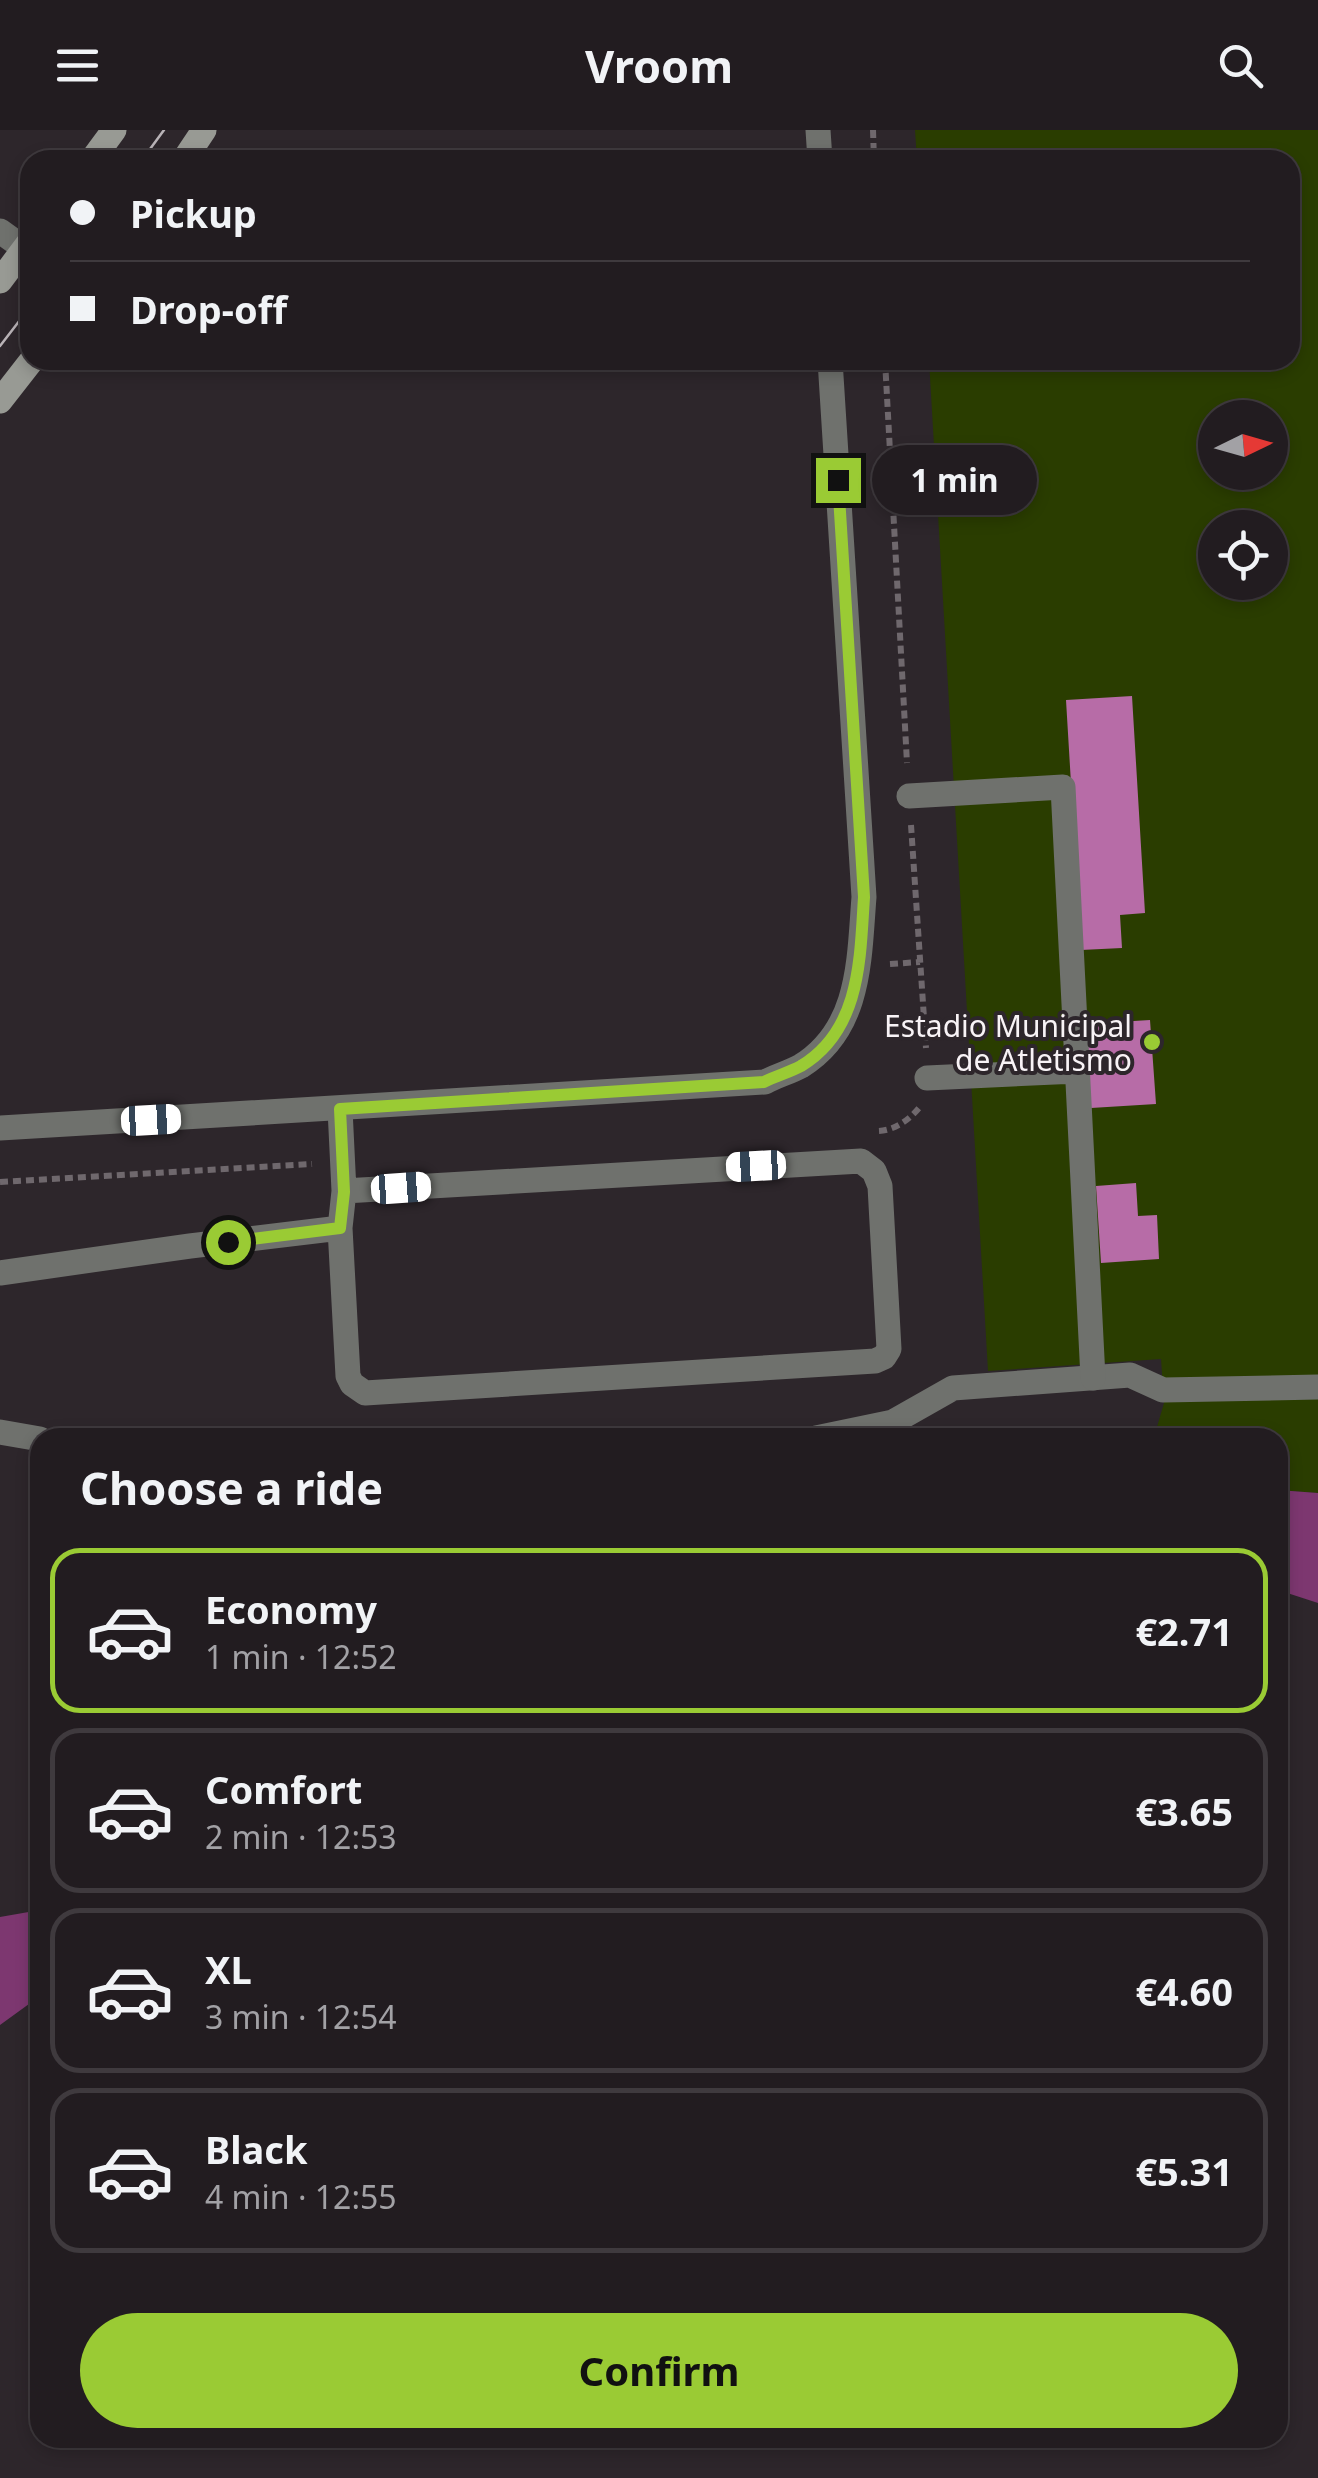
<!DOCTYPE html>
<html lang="en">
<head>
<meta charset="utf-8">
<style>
	:root { --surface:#221c20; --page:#2a2529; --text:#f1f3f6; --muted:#a2a1a5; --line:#3f3a3e; --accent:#9acb34 }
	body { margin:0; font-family:"Noto Sans",sans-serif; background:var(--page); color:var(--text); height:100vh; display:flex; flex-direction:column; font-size:38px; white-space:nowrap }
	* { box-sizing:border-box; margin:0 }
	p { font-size:32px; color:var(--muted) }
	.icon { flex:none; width:55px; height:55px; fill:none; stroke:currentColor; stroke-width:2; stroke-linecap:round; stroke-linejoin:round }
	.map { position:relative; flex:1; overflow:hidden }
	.drawer { position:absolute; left:30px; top:1298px; width:1258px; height:1020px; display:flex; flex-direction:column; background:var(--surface); border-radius:30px; box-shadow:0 5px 15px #0003,0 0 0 2px var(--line) }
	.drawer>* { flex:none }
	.top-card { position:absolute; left:20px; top:20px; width:1280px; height:220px; border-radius:30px; box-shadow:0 5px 15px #0003,0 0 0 2px var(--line); display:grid; align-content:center; height:220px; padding:0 50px; background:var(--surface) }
	.needle { width:65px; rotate:85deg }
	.tools { position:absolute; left:1198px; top:270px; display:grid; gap:20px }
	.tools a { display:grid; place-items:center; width:90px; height:90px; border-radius:50%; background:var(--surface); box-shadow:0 5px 15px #0003,0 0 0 2px var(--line); font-size:50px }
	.end { position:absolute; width:45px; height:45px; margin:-22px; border:12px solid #9acb34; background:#111; box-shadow:0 0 0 5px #111 }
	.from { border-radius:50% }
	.bubble { position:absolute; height:70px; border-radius:35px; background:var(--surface); box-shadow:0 5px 15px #0003,0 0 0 2px var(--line); font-size:32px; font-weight:700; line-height:70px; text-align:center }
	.car { position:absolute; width:30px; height:60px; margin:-30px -15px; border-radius:12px; box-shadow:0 0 8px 2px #0007; background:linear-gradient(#fff 24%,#345 0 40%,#fff 0 76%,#345 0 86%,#fff 0) }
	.top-card b { display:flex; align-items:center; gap:35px; height:95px; font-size:38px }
	.top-card b+b { border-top:2px solid var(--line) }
	.top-card i { width:25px; height:25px; background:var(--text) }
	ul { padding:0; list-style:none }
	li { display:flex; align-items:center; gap:30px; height:165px; margin:0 20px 15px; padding:0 30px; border:5px solid var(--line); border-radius:30px }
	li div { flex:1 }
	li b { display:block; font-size:38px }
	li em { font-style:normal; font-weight:700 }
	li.selected { border-color:var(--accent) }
	li>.icon { width:90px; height:90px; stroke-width:1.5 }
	h2 { padding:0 50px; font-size:45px; line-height:120px }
	.primary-button { display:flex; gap:20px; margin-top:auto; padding:20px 50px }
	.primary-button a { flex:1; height:115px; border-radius:60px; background:var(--accent); color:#111; font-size:40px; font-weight:700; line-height:115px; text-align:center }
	header { display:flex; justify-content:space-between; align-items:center; height:130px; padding:0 50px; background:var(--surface); font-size:45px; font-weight:700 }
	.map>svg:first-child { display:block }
</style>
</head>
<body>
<header><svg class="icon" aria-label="menu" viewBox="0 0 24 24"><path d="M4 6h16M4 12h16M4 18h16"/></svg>Vroom<svg class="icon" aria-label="search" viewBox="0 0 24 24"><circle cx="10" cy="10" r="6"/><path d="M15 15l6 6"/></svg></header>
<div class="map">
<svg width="1318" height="2348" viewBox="0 0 1318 2348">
	<rect width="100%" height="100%" fill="#2d262b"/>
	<!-- green -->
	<path fill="#2a3d00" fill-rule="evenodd" d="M915,0H1318V1363L1278,1360V1308L1154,1307L1164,1273L1161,1229L988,1241L929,230H1290V30H917ZM1215,288H1270V342H1215ZM1215,398H1270V452H1215Z"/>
	<!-- water -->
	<path fill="#7d3770" d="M1278,1360L1318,1363V1473L1278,1460Z
		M40,1780V1866L0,1895V1787Z"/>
	<!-- building -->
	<path fill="#b76ca7" d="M1132,566L1145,783L1120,785L1122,818L1081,820L1066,570Z
		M1150,890L1156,974L1091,978L1085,894Z
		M1136,1053L1138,1086L1157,1085L1159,1129L1101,1133L1096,1056Z"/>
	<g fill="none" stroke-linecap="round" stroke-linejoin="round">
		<!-- path -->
		<path stroke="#6f686d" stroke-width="6" stroke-dasharray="8 5" stroke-linecap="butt" d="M873,0L874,30
			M885,230L907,633
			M861,236L885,235
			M911,695L926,918
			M890,834L920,832
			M879,1001C895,1000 909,990 919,978
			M0,1052L312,1034"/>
		<!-- lane -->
		<path stroke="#6f716d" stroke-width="25" d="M0,101L25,119
			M340,979L344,1061L340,1098L348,1246L352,1254L365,1263L875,1231L884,1227L889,1219L880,1056L874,1041L861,1031L344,1061
			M0,1143L190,1116L340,1098
			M0,1302L40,1309
			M816,1308L893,1292L953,1258L1130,1245L1163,1260L1318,1257"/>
		<!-- street -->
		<path stroke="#6f716d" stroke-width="25" d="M818,0L820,30
			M909,666L1063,657L1093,1248
			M927,948L1077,941
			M0,998L765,952C776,946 790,942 801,936C861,899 859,829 864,767L830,230"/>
		<!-- secondary -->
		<path stroke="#989a94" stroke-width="25" d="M92,30L114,0
			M184,30L204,0
			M0,151L30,111
			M0,271L32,230"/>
		<!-- tram -->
		<path stroke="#b9b3b7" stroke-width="2.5" d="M142,30L164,0
			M0,216L30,177"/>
	</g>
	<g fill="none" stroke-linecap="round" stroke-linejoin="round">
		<!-- route -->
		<path stroke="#9acb34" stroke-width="12" d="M228,1112L340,1098L344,1062L340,979L764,952C776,946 790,942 801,936C861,900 860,828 864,767L838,350"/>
	</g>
	<!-- markers -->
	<circle fill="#9acb34" stroke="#2d262b" stroke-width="4" cx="1152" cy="912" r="10"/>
	<g text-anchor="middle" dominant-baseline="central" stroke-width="8" stroke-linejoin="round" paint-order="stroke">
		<!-- poi labels -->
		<g font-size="30" fill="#f8f3f6" stroke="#2d262b" text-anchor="end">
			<text x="1132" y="895">Estadio Municipal<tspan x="1132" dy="34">de Atletismo</tspan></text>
		</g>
	</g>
</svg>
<div class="tools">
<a><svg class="needle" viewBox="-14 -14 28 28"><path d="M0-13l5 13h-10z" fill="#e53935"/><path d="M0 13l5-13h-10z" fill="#a2a1a5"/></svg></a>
<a><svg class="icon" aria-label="locate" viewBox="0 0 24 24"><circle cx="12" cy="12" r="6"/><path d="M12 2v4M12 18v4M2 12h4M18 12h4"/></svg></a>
</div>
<i class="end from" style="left:228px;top:1112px"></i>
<i class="end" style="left:838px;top:350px"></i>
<div class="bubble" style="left:872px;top:315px;width:165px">1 min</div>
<i class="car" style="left:151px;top:990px;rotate:87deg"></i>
<i class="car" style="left:756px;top:1036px;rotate:267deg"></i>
<i class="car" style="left:401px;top:1058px;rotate:86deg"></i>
<div class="top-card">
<b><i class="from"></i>Pickup</b>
<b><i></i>Drop-off</b>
</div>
<section class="drawer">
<h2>Choose a ride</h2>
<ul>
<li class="selected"><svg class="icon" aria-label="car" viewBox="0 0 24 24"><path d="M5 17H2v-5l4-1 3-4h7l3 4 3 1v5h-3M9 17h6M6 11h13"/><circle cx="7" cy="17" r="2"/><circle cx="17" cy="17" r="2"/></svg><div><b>Economy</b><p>1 min · 12:52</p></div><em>€2.71</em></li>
<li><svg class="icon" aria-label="car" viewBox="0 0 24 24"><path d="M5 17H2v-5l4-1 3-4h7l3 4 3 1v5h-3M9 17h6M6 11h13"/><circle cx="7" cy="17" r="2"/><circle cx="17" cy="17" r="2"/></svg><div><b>Comfort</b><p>2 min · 12:53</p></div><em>€3.65</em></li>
<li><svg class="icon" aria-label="car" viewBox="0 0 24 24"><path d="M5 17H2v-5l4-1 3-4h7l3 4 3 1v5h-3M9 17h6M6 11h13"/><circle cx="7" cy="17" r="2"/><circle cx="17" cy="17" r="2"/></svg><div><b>XL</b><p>3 min · 12:54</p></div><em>€4.60</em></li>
<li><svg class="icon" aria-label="car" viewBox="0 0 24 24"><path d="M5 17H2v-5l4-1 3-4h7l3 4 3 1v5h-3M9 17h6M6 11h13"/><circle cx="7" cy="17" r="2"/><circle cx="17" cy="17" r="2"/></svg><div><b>Black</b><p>4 min · 12:55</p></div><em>€5.31</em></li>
</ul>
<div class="primary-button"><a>Confirm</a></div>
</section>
</div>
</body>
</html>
